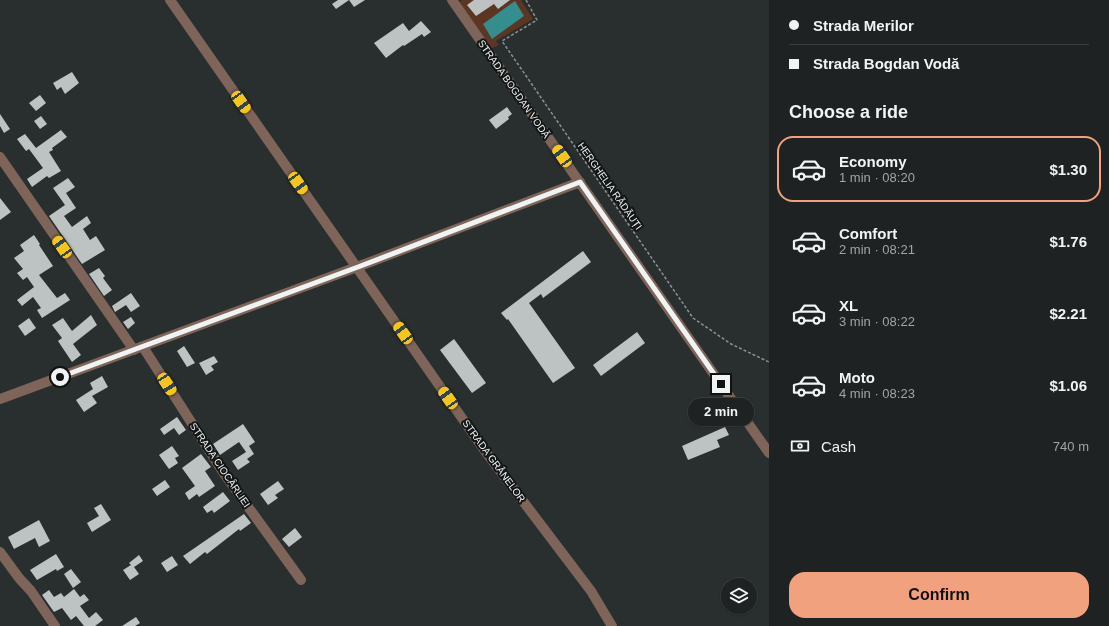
<!DOCTYPE html>
<html lang="en">
<head>
<meta charset="utf-8">
<style>
	:root { --surface:#1f2222; --page:#2c2f2f; --text:#f1f3f6; --muted:#a1a4a5; --line:#3c3f40; --accent:#f1a17d }
	body { margin:0; font-family:Helvetica,sans-serif; background:var(--page); color:var(--text); height:100vh; display:flex; flex-direction:column; font-size:15px; white-space:nowrap }
	* { box-sizing:border-box; margin:0 }
	p { font-size:13px; color:var(--muted) }
	.icon { flex:none; width:22px; height:22px; fill:none; stroke:currentColor; stroke-width:2; stroke-linecap:round; stroke-linejoin:round }
	.map { position:relative; flex:1; overflow:hidden }
	.sheet { display:flex; flex-direction:column; background:var(--surface); width:340px }
	.sheet>* { flex:none }
	.top-card { display:grid; align-content:center; height:88px; padding:0 20px; background:var(--surface) }
	.tools { position:absolute; left:721px; top:578px; display:grid; gap:8px }
	.tools a { display:grid; place-items:center; width:36px; height:36px; border-radius:50%; background:var(--surface); box-shadow:0 1px 3px #0004,0 0 0 1px var(--line); font-size:20px }
	.end { position:absolute; width:18px; height:18px; margin:-9px; border:5px solid #f0f3f3; background:#111; box-shadow:0 0 0 2px #111 }
	.from { border-radius:50% }
	.bubble { position:absolute; height:28px; border-radius:14px; background:var(--surface); box-shadow:0 1px 3px #0004,0 0 0 1px var(--line); font-size:13px; font-weight:600; line-height:28px; text-align:center }
	.car { position:absolute; width:12px; height:24px; margin:-12px -6px; border-radius:5px; box-shadow:0 0 3px 1px #0007; background:linear-gradient(#f5c518 24%,#345 0 40%,#f5c518 0 76%,#345 0 86%,#f5c518 0) }
	.top-card b { display:flex; align-items:center; gap:14px; height:38px; font-size:15px }
	.top-card b+b { border-top:1px solid var(--line) }
	.top-card i { width:10px; height:10px; background:var(--text) }
	ul { padding:0; list-style:none }
	li { display:flex; align-items:center; gap:12px; height:66px; margin:0 8px 6px; padding:0 12px; border:2px solid transparent; border-radius:16px }
	li div { flex:1 }
	li b { display:block; font-size:15px }
	li em { font-style:normal; font-weight:600 }
	li.current { border-color:var(--accent) }
	li>.icon { width:36px; height:36px; stroke-width:1.5 }
	h2 { padding:0 20px; font-size:18px; line-height:48px }
	.pay { display:flex; align-items:center; gap:10px; height:44px; padding:0 20px; font-size:15px }
	.pay p { margin-inline-start:auto }
	.button { display:flex; gap:8px; margin-top:auto; padding:8px 20px }
	.button a { flex:1; height:46px; border-radius:16px; background:var(--accent); color:#111; font-size:16px; font-weight:600; line-height:46px; text-align:center }
	main { display:flex; flex:1; min-height:0 }
	.map>svg:first-child { display:block }
</style>
</head>
<body>
<main>
<div class="map">
<svg width="769" height="626" viewBox="0 0 769 626">
	<rect width="100%" height="100%" fill="#292e2e"/>
	<!-- green -->
	<path fill="#5d3523" d="M462,0H521L533,19L496,41L499,45L490,49L457,4Z"/>
	<!-- water -->
	<path fill="#338e8d" d="M515,1L524,16L492,39L483,24Z"/>
	<!-- building -->
	<path fill="#bdc3c3" d="M338,0H365L354,7L349,0L336,9L332,4Z
		M474,0H510L498,9L494,4L476,16L467,5Z
		M421,21L431,32L424,37L422,34L404,46L403,45L386,58L374,43L403,23L409,31Z
		M72,72L79,83L65,94L61,87L57,90L53,83Z
		M40,95L46,103L36,111L29,103Z
		M507,107L512,114L508,117L509,119L496,129L489,120Z
		M0,114L10,129L4,133L0,126Z
		M41,116L47,124L40,129L34,121Z
		M61,130L67,137L52,148L53,150L49,152L61,171L49,178L47,176L32,187L27,179L43,168L29,149L26,151L17,139L25,134L36,148Z
		M68,178L75,187L66,193L76,208L64,216L72,227L87,216L91,223L83,229L90,240L96,236L105,250L82,264L49,216L65,205L53,188Z
		M0,198L11,212L0,220Z
		M34,235L40,244L39,245L53,266L39,275L57,298L65,293L70,300L42,318L37,310L41,308L33,297L22,306L17,300L34,287L27,277L23,280L17,273L23,269L14,258L24,251L20,245Z
		M583,251L591,262L543,298L541,294L529,303L575,368L553,383L508,319L507,320L501,313Z
		M99,268L105,276L103,278L112,290L104,296L89,274Z
		M131,293L140,306L131,312L126,305L115,312L112,306Z
		M91,315L97,325L73,344L81,355L72,362L58,341L62,338L52,325L63,318L72,331Z
		M131,317L135,323L128,329L123,322Z
		M29,318L36,328L25,336L18,326Z
		M637,332L645,343L601,376L593,365Z
		M454,339L486,383L472,393L440,350Z
		M184,346L195,363L187,367L177,351Z
		M214,356L218,362L211,366L214,370L206,375L199,363Z
		M102,376L108,387L92,396L97,403L84,412L76,400L93,389L90,383Z
		M177,417L186,430L179,435L174,428L164,435L160,429Z
		M243,424L255,442L249,446L254,454L247,459L250,462L238,470L232,461L246,452L239,442L220,455L213,444Z
		M725,427L729,435L717,440L720,447L688,460L682,446Z
		M172,446L179,456L175,458L178,463L169,469L159,455Z
		M201,454L211,467L205,471L215,486L199,497L197,494L189,500L185,493L195,486L182,468Z
		M165,480L170,487L157,496L152,489Z
		M278,481L284,489L275,495L278,498L268,505L260,494Z
		M223,492L230,501L214,513L212,510L207,513L203,507Z
		M101,504L111,520L92,532L87,523L99,516L94,508Z
		M244,514L251,523L240,531L239,529L207,554L205,552L190,564L183,556Z
		M39,520L50,541L39,547L35,538L14,549L8,537Z
		M295,528L302,537L289,547L282,539Z
		M56,554L64,567L57,571L56,569L37,580L30,570Z
		M139,555L143,561L134,567L139,574L130,580L123,570L131,565L129,563Z
		M172,556L178,565L167,572L161,563Z
		M71,569L81,582L73,588L64,574Z
		M74,589L80,597L84,594L89,600L80,606L89,618L96,612L103,620L95,626H84L76,616L71,620L62,608L54,612L42,595L49,590L54,597L61,593L64,597Z
		M136,617L140,623L135,626H122Z"/>
	<g fill="none" stroke-linecap="round" stroke-linejoin="round">
		<!-- path -->
		<path stroke="#8e9292" stroke-width="1.5" stroke-dasharray="3 2" stroke-linecap="butt" d="M526,0L537,20L502,41L693,318L731,344L769,362"/>
		<!-- minor -->
		<path stroke="#7e6459" stroke-width="10" d="M170,0L485,451L591,591L612,626
			M452,0L769,453
			M0,157L134,350
			M143,347L223,472L301,580
			M0,399L357,267L580,182
			M0,552L19,578L31,591L55,626"/>
	</g>
	<g fill="none" stroke-linecap="round" stroke-linejoin="round">
		<!-- route -->
		<path stroke="#f0f3f3" stroke-width="5" d="M60,377L358,267L580,182L721,384"/>
	</g>
	<g text-anchor="middle" dominant-baseline="central" stroke-width="4" stroke-linejoin="round" paint-order="stroke">
		<!-- street labels -->
		<g font-size="10" fill="#f0f3f3" stroke="#131616">
			<text transform="translate(514 89) rotate(55)">STRADA BOGDAN VODĂ</text>
			<text transform="translate(610 186) rotate(55)">HERGHELIA RĂDĂUȚI</text>
			<text transform="translate(494 461) rotate(54)">STRADA GRÂNELOR</text>
			<text transform="translate(220 465) rotate(56)">STRADA CIOCÂRLIEI</text>
		</g>
	</g>
</svg>
<div class="tools">
<a><svg class="icon" aria-label="layers" viewBox="0 0 24 24"><path d="M12 4l9 5-9 5-9-5zM3 14l9 5 9-5"/></svg></a>
</div>
<i class="end from" style="left:60px;top:377px"></i>
<i class="end" style="left:721px;top:384px"></i>
<div class="bubble" style="left:688px;top:398px;width:66px">2 min</div>
<i class="car" style="left:241px;top:102px;rotate:145deg"></i>
<i class="car" style="left:562px;top:156px;rotate:325deg"></i>
<i class="car" style="left:298px;top:183px;rotate:145deg"></i>
<i class="car" style="left:62px;top:247px;rotate:325deg"></i>
<i class="car" style="left:403px;top:333px;rotate:325deg"></i>
<i class="car" style="left:167px;top:384px;rotate:147deg"></i>
<i class="car" style="left:448px;top:398px;rotate:325deg"></i>
</div>
<section class="sheet">
<div class="top-card">
<b><i class="from"></i>Strada Merilor</b>
<b><i></i>Strada Bogdan Vodă</b>
</div>
<h2>Choose a ride</h2>
<ul>
<li class="current"><svg class="icon" aria-label="car" viewBox="0 0 24 24"><path d="M5 17H2v-5l4-1 3-4h7l3 4 3 1v5h-3M9 17h6M6 11h13"/><circle cx="7" cy="17" r="2"/><circle cx="17" cy="17" r="2"/></svg><div><b>Economy</b><p>1 min · 08:20</p></div><em>$1.30</em></li>
<li><svg class="icon" aria-label="car" viewBox="0 0 24 24"><path d="M5 17H2v-5l4-1 3-4h7l3 4 3 1v5h-3M9 17h6M6 11h13"/><circle cx="7" cy="17" r="2"/><circle cx="17" cy="17" r="2"/></svg><div><b>Comfort</b><p>2 min · 08:21</p></div><em>$1.76</em></li>
<li><svg class="icon" aria-label="car" viewBox="0 0 24 24"><path d="M5 17H2v-5l4-1 3-4h7l3 4 3 1v5h-3M9 17h6M6 11h13"/><circle cx="7" cy="17" r="2"/><circle cx="17" cy="17" r="2"/></svg><div><b>XL</b><p>3 min · 08:22</p></div><em>$2.21</em></li>
<li><svg class="icon" aria-label="car" viewBox="0 0 24 24"><path d="M5 17H2v-5l4-1 3-4h7l3 4 3 1v5h-3M9 17h6M6 11h13"/><circle cx="7" cy="17" r="2"/><circle cx="17" cy="17" r="2"/></svg><div><b>Moto</b><p>4 min · 08:23</p></div><em>$1.06</em></li>
</ul>
<div class="pay"><svg class="icon" aria-label="cash" viewBox="0 0 24 24"><path d="M3 7h18v10H3z"/><circle cx="12" cy="12" r="2"/></svg>Cash<p>740 m</p></div>
<div class="button"><a>Confirm</a></div>
</section>
</main>
</body>
</html>
